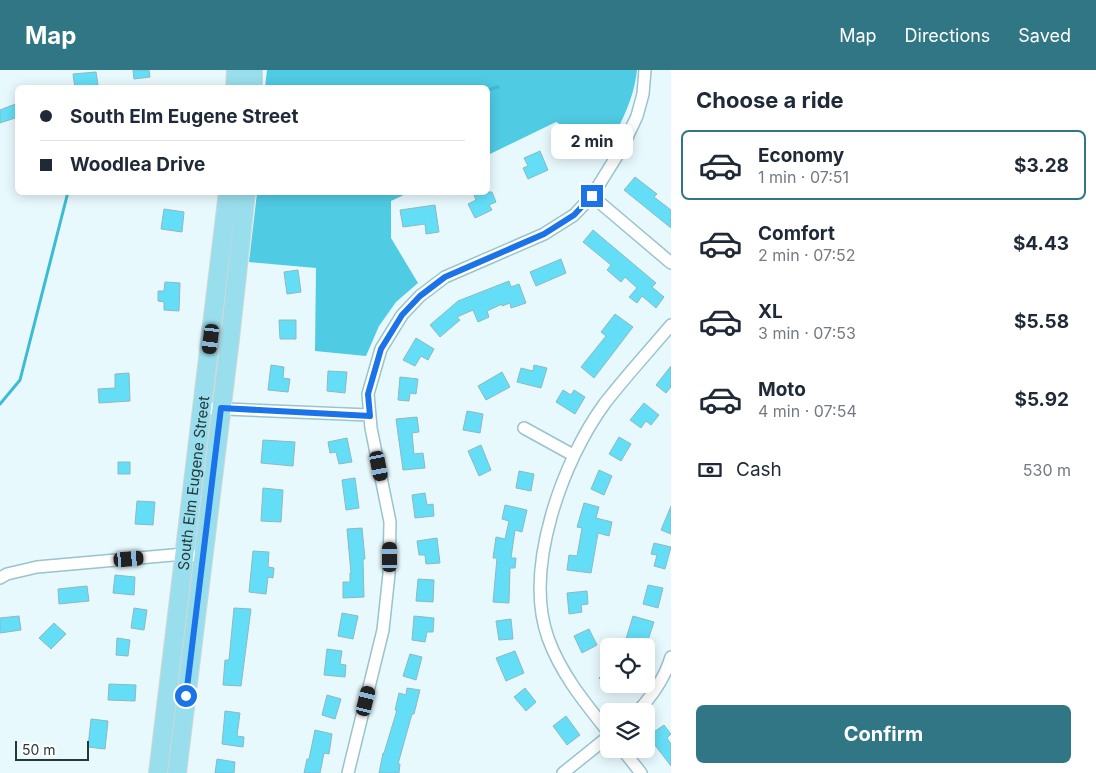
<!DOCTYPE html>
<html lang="en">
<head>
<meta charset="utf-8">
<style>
	:root { --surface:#fff; --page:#f6f6f7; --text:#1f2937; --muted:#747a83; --line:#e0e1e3; --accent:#317684 }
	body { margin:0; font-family:Inter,sans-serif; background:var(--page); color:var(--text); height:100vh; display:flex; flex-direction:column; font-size:19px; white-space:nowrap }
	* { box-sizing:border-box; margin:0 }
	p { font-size:16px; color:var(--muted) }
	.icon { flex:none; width:28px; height:28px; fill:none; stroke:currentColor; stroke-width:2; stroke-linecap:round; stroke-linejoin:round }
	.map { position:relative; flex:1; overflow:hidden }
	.sheet { display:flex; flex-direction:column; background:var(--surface); width:425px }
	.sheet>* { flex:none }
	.banner { position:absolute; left:15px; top:15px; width:475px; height:110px; border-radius:8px; box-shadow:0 2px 12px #0003; display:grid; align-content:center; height:110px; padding:0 25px; background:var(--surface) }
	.fabs { position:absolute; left:600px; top:568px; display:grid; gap:10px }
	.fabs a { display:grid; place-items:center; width:55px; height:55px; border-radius:8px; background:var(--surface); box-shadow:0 2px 12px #0003; font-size:25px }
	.scale { position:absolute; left:15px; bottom:12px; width:74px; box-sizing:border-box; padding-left:5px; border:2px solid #27383c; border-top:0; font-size:14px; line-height:18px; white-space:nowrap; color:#27383c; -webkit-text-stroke:4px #fff; paint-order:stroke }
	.end { position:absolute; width:22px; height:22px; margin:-11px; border:6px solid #1a73e8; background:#fff; box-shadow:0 0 0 2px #fff }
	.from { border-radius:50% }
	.bubble { position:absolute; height:35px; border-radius:8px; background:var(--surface); box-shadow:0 2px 12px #0003; font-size:16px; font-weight:700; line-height:35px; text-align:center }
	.car { position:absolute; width:15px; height:30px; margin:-15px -8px; border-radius:6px; box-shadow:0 0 4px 1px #0007; background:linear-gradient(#222 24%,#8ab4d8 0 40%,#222 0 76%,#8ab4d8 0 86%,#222 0) }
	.banner b { display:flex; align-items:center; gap:18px; height:48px; font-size:19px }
	.banner b+b { border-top:1px solid var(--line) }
	.banner i { width:12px; height:12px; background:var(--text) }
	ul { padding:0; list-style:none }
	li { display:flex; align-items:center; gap:15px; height:70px; margin:0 10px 8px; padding:0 15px; border:2px solid transparent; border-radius:8px }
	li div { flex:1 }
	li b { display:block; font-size:19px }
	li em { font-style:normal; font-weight:700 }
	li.selected { border-color:var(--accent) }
	li>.icon { width:45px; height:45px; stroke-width:1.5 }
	h2 { padding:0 25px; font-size:22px; line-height:60px }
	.pay { display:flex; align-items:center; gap:12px; height:55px; padding:0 25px; font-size:19px }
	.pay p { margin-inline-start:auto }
	.action { display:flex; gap:10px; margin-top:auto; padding:10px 25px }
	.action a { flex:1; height:58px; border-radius:8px; background:var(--accent); color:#fff; font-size:20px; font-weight:700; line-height:58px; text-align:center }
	header { display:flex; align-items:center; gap:30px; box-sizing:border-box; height:70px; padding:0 25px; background:var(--accent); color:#fff }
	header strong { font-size:24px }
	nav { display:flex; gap:28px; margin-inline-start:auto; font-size:18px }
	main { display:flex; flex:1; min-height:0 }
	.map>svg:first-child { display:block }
</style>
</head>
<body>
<header>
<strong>Map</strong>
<nav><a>Map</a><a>Directions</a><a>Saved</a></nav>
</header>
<main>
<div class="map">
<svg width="671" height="703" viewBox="0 0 671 703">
	<rect width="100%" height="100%" fill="#e8f9fd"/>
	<!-- forest -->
	<path fill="#4fcbe3" d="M267,0H637C634,30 620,55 606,81L556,52L488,85V18L265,17Z
		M257,123H408L391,131V168L418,213L396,232L379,256L366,286L315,281L316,198L249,192Z"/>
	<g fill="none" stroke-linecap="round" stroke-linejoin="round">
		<!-- stream -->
		<path stroke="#3cbcd4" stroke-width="3" d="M488,20L498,17
			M0,334L20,310L68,122"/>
	</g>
	<!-- building -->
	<path fill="#64def7" stroke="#8eb8c1" d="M133,0H149L150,7L134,9Z
		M96,2L98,15L75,18L73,4Z
		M18,33V47L0,53V40Z
		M560,62L575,67L570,82L555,78Z
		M540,81L548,100L528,109L523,98L528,96L524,88Z
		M635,107L657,124L654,127L671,140V158L624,120Z
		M473,122H492L496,132L489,135L492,140L475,148L468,134L476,130Z
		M435,135L439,162L426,164L425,154L403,157L400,140Z
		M164,139L184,142L182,162L161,159Z
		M593,160L656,213L652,217L664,227L656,238L642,226L637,233L629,227L637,218L625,207L621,212L607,200L611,195L583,172Z
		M561,189L566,203L536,216L530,202Z
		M298,200L301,222L287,224L284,202Z
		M509,211L511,217L519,214L526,233L511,238L510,233L502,236V234L487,241L489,247L478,252L473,240L457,247L460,250L440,267L430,255L458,231Z
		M165,212L180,213L179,241L164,240V232L158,231V221H164Z
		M615,244L633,257L594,308L581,297L606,266L601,262Z
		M279,250H296V269H280Z
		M416,268L434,279L428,290L421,286L415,296L403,290Z
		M271,295L284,297L283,308L290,309L288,322L268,320Z
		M534,295L547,298L541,318L517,312L521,298L533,301Z
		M671,296V317L666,323L656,315Z
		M328,301L347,302L345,323L327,321Z
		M502,302L510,317L486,330L478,316Z
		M129,303L130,331L99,333L98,319L115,318V304Z
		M400,307L418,309L416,324L410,323L409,331L398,330Z
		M563,320L571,325L574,320L585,327L575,344L556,332Z
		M644,333L659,345L651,355L646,351L641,358L630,350Z
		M467,341L483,344L480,363L463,360Z
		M417,347L419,362L412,363L414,384L423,383L425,398L403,400L396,349Z
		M619,367L631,374L621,391L609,384Z
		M347,368L352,392L339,394L336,382L330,383L328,372Z
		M263,370L295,372L293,396L261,393Z
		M481,375L491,400L479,406L468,381Z
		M118,392H130V404H118Z
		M599,400L612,406L604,425L591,419Z
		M519,401L534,404L531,421L516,418Z
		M355,408L359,438L346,440L342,410Z
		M263,418L283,420L281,452L261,451Z
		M425,423L427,435L433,434L434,446L415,448L412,425Z
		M137,431L155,432L153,455L135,454Z
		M584,433L599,437L596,448L612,452L609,466L598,463L591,503L567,500L569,485L577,486L582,458L577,457Z
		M505,435L527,440L522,462L515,460L511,488H516L515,498H510L509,533L493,532L497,488H493L496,467L505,469L509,451L502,449Z
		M671,436V464L661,460Z
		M362,458L365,489H363L364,527L343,528V512H350V503H351L347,459Z
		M437,468L440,493L426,494L425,485H419L417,471Z
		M654,473L671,477L665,499L654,496L657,485L651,484Z
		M253,481L269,482L268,497L274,498L273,508L268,507L266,524L249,522Z
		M115,505L135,507L134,525L113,523Z
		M418,509L434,510L433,532L416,531Z
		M648,515L663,518L658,538L643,534Z
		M87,516L89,531L59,534L58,519Z
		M587,521L588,534L581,535L582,542L569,544L567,523Z
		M134,538L147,540L144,560L131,558Z
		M234,538L251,539L241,616L223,615L225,590H229Z
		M342,543L358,546L353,569L338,566Z
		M19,546L21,560L0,563V548Z
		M414,546L434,548L433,562H427L425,572L412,570Z
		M633,546L654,552L646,576H638L625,572Z
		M511,549L513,569L499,570L496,551Z
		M54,553L66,564L51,579L39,568Z
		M589,559L597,575L582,583L574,566Z
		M117,568L130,570L128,586L116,585Z
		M327,579L342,581L340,594L346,595L345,607L324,605Z
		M515,581L524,603L506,611L496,588Z
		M410,584L422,587L416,610L403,606Z
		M609,597V614H623L615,623L599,608Z
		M109,614L136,615L135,631L108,630Z
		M407,618L420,620L414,644H412L398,694H400L399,703H379L383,683H384L397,640H395L399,623L406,625Z
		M525,618L536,632L526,641L514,627Z
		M327,625L341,629L335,649L322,645Z
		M225,641L240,643L237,666L244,667L243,677L222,674Z
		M566,646L580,665L567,675L553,656Z
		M91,649L108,651L105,679L88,677Z
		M664,655L671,664L667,668L671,674V696L648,666Z
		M315,660L332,664L329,684L324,683L320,703H304L307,689H309Z
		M217,689L235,692L234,703H215Z"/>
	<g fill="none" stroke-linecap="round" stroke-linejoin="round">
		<!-- minor casing -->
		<g stroke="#99c3cd" stroke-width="14">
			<path id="minor" d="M592,126L671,193
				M203,338L369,345
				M524,358L573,385
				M0,508L7,504L37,497L184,484L203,487
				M638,641C652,626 665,607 671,587
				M609,663C585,633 561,604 548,568C523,498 563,390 605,333C626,306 649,281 671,255
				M622,679L641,703
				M348,703L383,560L389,504L390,452L371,358L368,324L381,279L402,245L420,226L445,207L544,164L574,145L592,126L623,76L637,46L643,24L645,0
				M563,703L609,666"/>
		</g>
		<!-- primary casing -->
		<g stroke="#d4d7d8" stroke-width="20">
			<g id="primary">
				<path d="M235,18L236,0"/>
				<path d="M253,18V0"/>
				<path id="s1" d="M158,703L228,122"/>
				<path d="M177,703L230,269L246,122"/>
			</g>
		</g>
		<!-- minor -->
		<use href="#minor" stroke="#fff" stroke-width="11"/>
		<!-- primary -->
		<use href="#primary" stroke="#99deec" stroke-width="18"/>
	</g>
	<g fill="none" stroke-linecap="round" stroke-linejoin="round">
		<!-- route -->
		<path stroke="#1a73e8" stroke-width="6" d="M186,626L221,338L370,346L368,324L381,279L402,245L420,226L445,207L544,164L574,145L592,126"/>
	</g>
	<g text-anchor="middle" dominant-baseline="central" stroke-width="5" stroke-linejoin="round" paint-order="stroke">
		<!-- street labels -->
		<g font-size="15" fill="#27383c" stroke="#fff">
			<text stroke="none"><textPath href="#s1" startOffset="292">South Elm Eugene Street</textPath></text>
		</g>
	</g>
</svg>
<div class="fabs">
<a><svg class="icon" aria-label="locate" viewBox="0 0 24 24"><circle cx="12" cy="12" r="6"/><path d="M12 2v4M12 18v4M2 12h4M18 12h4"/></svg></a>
<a><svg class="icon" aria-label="layers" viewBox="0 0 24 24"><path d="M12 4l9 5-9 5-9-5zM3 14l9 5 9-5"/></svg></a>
</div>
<div class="scale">50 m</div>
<i class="end from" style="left:186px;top:626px"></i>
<i class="end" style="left:592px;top:126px"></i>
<div class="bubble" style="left:551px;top:54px;width:82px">2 min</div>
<i class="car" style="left:211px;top:269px;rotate:187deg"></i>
<i class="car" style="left:379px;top:396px;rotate:169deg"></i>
<i class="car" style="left:390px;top:487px;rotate:0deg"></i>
<i class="car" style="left:129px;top:489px;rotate:85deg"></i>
<i class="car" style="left:366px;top:631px;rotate:14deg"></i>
<div class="banner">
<b><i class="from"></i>South Elm Eugene Street</b>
<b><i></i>Woodlea Drive</b>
</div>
</div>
<section class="sheet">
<h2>Choose a ride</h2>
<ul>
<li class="selected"><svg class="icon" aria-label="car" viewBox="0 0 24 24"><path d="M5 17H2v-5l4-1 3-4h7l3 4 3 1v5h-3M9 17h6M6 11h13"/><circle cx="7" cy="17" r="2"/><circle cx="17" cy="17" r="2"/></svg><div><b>Economy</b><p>1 min · 07:51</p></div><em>$3.28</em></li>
<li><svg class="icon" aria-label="car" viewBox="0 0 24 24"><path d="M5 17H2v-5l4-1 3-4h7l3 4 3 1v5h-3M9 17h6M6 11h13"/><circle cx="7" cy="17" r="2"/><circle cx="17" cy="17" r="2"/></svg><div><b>Comfort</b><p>2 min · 07:52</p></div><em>$4.43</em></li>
<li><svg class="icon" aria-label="car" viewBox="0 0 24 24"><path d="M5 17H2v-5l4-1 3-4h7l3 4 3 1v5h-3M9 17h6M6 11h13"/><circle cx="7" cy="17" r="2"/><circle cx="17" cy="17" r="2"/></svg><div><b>XL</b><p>3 min · 07:53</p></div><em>$5.58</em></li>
<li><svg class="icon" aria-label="car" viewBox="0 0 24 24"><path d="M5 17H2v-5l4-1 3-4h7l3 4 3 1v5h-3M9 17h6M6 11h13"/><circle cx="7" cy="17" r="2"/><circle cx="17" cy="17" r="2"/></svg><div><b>Moto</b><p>4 min · 07:54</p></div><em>$5.92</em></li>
</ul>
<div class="pay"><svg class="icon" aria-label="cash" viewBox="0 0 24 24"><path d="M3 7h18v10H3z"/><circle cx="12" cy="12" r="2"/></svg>Cash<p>530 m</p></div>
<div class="action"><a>Confirm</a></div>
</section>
</main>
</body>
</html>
